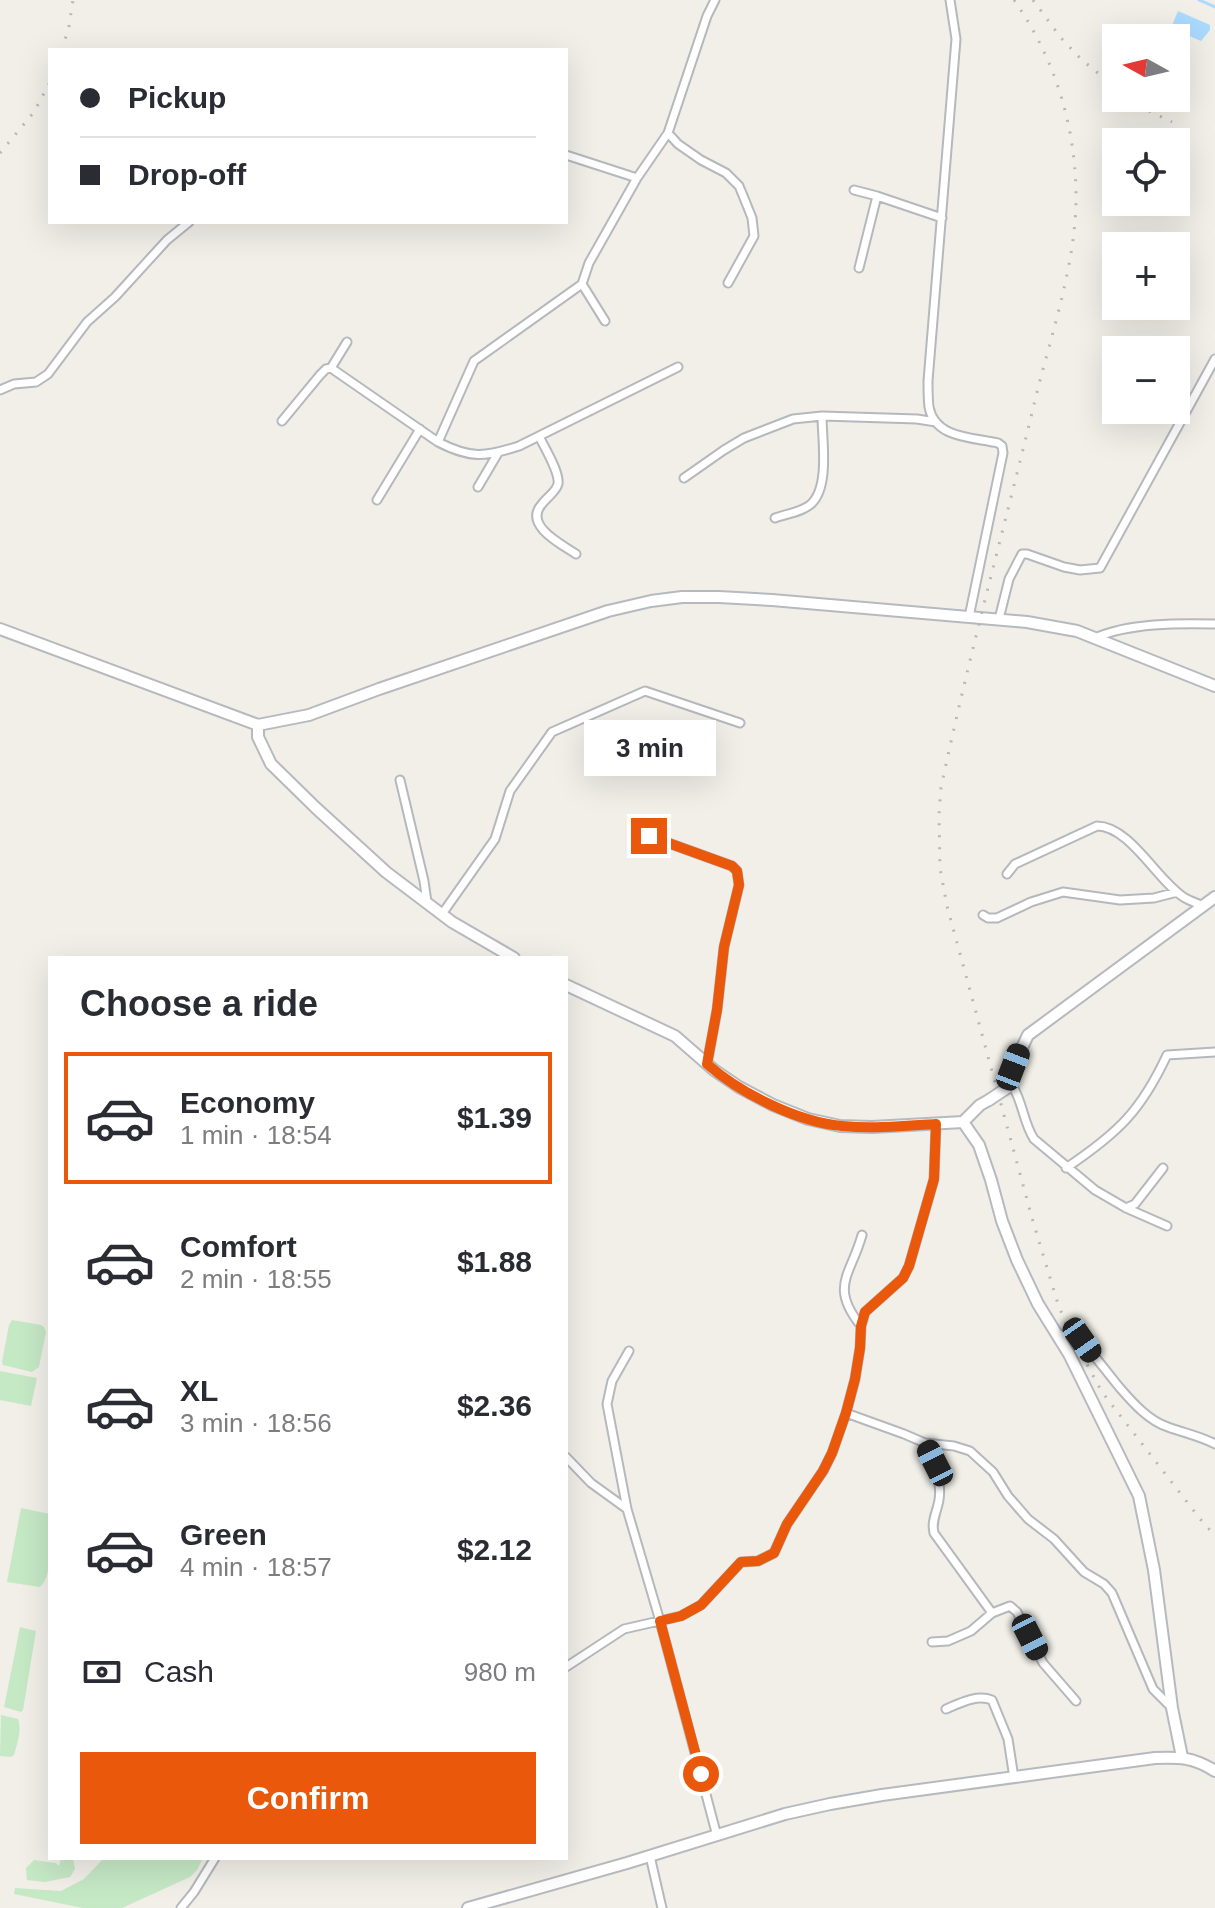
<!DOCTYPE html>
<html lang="en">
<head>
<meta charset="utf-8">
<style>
	:root { --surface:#fff; --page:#f2f2f3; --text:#2b2b33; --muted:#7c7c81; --line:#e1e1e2; --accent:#ea580c }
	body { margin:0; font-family:Arial,sans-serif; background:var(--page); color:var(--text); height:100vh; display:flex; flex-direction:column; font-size:30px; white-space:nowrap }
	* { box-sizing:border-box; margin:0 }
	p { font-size:26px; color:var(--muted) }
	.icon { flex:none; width:44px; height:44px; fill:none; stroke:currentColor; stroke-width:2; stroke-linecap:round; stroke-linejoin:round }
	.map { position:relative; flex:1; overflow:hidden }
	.side { position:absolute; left:48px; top:956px; width:520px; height:904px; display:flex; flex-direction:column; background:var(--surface); border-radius:0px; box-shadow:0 8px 32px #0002 }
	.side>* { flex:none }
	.hud { position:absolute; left:48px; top:48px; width:520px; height:176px; border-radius:0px; box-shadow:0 8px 32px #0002; display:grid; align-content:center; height:176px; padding:0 32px; background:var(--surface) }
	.needle { width:52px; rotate:278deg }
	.controls { position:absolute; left:1102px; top:24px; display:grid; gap:16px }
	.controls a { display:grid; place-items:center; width:88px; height:88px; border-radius:0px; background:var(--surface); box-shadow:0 8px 32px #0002; font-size:40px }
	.end { position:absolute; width:36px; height:36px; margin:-18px; border:10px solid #ea580c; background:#fff; box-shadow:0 0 0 4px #fff }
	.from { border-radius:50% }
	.bubble { position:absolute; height:56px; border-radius:0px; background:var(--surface); box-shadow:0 8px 32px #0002; font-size:26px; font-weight:700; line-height:56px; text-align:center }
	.car { position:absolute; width:24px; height:48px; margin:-24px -12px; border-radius:10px; box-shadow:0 0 6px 2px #0007; background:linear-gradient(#222 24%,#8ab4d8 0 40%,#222 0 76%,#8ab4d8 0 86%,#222 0) }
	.hud b { display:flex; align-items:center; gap:28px; height:76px; font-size:30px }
	.hud b+b { border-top:2px solid var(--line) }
	.hud i { width:20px; height:20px; background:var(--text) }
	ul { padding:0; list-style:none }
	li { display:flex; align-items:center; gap:24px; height:132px; margin:0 16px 12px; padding:0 16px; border:4px solid transparent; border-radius:0px }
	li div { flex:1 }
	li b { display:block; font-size:30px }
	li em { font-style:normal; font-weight:700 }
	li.on { border-color:var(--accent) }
	li>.icon { width:72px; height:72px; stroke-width:1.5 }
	h2 { padding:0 32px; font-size:36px; line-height:96px }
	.pay { display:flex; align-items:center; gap:20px; height:88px; padding:0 32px; font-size:30px }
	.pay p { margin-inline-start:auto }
	.button { display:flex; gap:16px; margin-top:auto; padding:16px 32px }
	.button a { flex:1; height:92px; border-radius:0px; background:var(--accent); color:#fff; font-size:32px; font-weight:700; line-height:92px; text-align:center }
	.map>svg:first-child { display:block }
</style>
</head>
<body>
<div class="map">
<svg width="1215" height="1908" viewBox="0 0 1215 1908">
	<rect width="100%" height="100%" fill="#f1efe8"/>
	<!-- green -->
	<path fill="#c5e8c5" d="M12,1320L41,1325L44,1327L46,1332L39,1367L32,1372L3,1365L2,1362L9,1325Z
		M0,1371L37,1378L31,1406L0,1400Z
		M21,1508L50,1514C50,1533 54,1575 40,1587L7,1582Z
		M20,1627L36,1631L23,1710L21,1712L4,1707Z
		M1,1715L18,1719C22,1730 17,1744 14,1755L11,1757L0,1756Z
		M61,1858H73L75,1869L70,1877L45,1882L27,1880L26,1868L34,1860L56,1863L59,1866Z
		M104,1858H203L197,1870L190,1877L122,1908H83L14,1894L15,1888L61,1891L84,1879Z"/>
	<!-- water -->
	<path fill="#aadaff" d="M1178,11L1210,25V30L1201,41L1171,28Z"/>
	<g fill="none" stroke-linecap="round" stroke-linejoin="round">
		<!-- stream -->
		<path stroke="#aadaff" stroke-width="3" d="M1199,0L1215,7"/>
		<!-- street casing -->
		<g stroke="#b5b8bc" stroke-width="11">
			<path id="street" d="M950,0L956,39L928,381C928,389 928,399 929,407C935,439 973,437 998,443L1002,446L1003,453L969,617
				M668,133L678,144L701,160L726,173L739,186L744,198L752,218L754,236L728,283
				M566,155L637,178
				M854,190L877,196L942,218
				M859,268L877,196
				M582,284L605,321
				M331,368L347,342
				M0,390L14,384L36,382L48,374L87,322L115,297L167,240L189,222
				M282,421L320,375L326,369L331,368L438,442C471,459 485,457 519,446L678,367
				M539,436C544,447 560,472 558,484C556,492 547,497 542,504C523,525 561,544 576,554
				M438,442L474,361L582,284L589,263L637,178L668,133L707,16L715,0
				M684,478L724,450L744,438L793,419L822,416L917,419L936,422
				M478,487L498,453
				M377,500L420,429
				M775,518C786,514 802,512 811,504C830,487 822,439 822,416
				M999,619L1009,579L1022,554H1027L1064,567L1080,570L1100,568L1215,359
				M1095,638C1128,623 1179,623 1215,624
				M400,780L424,881L427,902
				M649,836L732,866L737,871L739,885L724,947L717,1010L707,1064
				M1007,874L1015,864L1097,826C1130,826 1158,882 1185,898C1190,901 1197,903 1203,906
				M442,914L495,839L510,791L552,732L645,691L740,723
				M983,915L988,918H997L1031,902L1063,892L1120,900L1154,898L1177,892
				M1012,1085C1023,1102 1023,1122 1034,1139L1095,1190L1126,1208L1167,1226
				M1066,1168C1118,1133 1141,1111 1167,1055L1215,1052
				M1126,1208L1135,1204L1163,1168
				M861,1326C829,1286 851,1275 862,1235
				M1058,1336C1059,1336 1069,1333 1070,1333C1079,1333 1111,1378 1120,1388C1133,1403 1149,1421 1168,1427C1184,1433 1200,1436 1215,1444
				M846,1413L904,1434L925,1443L954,1446L970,1451L993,1472L1008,1496L1028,1519L1054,1539L1084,1572L1104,1584L1112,1593L1153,1689L1172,1708
				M925,1443C934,1461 942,1480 939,1500C937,1512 931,1521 934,1533L992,1613
				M566,1457L591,1483L627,1509L660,1621L717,1836
				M627,1509L607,1404L612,1381L629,1351
				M932,1642L948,1641L971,1631L992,1613L1010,1606L1017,1612L1043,1663L1076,1701
				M566,1667L624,1629L681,1616L701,1605L741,1562L758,1561L774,1553L787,1524L823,1471L832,1453L846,1413L855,1379L860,1348L861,1326L865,1312L903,1278L909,1266L934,1179L936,1124
				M946,1709C960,1703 977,1694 992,1700L1008,1739L1014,1778
				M650,1856L662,1908
				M181,1908L194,1892L215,1858"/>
		</g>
		<!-- secondary casing -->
		<g stroke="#b6babf" stroke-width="14">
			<path id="secondary" d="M0,629L258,725V737L271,764L316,808L386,872L452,922L514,958
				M258,725L309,715L379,689L608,611L651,601L682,597H719L772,600L1027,622L1077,631L1215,686
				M566,985L675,1036L714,1070L739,1087L773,1105L808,1119L840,1126L872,1127L963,1122L979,1145L991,1180L1002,1221L1017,1260L1038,1304L1069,1354L1139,1496L1154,1570L1172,1708L1182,1757
				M1007,1088L1012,1085L1013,1067L1028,1035L1215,897
				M963,1122L980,1105L989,1100
				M468,1908L627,1863L785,1814L830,1804L882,1795L1155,1758C1179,1757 1193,1757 1215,1771"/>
		</g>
		<!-- street -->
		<use href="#street" stroke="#fff" stroke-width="7"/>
		<!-- secondary -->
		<use href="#secondary" stroke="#fff" stroke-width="10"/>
		<!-- rail -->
		<path stroke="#b6b7b8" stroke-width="3" stroke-dasharray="2 10" stroke-linecap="butt" d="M1014,0C1054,57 1075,123 1076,193C1077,257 1054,326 1038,388C1006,522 969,654 941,788L939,814L940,868L947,906L1032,1218L1058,1304L1070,1333L1102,1392L1204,1524L1215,1535
			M1033,0L1061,38L1081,59L1116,88
			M62,50L69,26L73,0
			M1129,98L1151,112L1172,122
			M0,153L34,112L50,82"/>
		<!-- secondary-bridge casing -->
		<g stroke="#b6babf" stroke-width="14" stroke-linecap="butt">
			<path id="secondary-bridge" d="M989,1100L1007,1088"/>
		</g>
		<!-- secondary-bridge -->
		<use href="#secondary-bridge" stroke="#fff" stroke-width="10"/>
	</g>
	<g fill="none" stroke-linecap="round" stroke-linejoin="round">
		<!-- route -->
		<path stroke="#ea580c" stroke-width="10" d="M649,836L732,866L737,871L739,885L724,947L717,1010L707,1064C740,1093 797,1122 842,1126C873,1129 905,1126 936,1124L934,1179L909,1266L903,1278L865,1312L861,1326L860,1348L855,1379L846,1413L832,1453L823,1471L787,1524L774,1553L758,1561L741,1562L701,1605L681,1616L660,1621L701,1774"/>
	</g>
</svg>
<div class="controls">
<a><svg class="needle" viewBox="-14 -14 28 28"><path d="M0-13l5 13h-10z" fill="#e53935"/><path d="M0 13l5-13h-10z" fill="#7c7c81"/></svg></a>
<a><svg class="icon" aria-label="locate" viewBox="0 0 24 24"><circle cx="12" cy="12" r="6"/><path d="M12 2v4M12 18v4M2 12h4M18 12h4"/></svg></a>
<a>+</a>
<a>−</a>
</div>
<i class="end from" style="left:701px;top:1774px"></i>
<i class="end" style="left:649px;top:836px"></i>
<div class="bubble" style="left:584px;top:720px;width:132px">3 min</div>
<i class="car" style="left:1013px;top:1067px;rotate:21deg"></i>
<i class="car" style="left:1082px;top:1340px;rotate:145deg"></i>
<i class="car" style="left:935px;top:1463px;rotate:333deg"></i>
<i class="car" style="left:1030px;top:1637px;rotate:153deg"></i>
<div class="hud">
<b><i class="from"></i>Pickup</b>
<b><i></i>Drop-off</b>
</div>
<section class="side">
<h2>Choose a ride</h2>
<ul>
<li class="on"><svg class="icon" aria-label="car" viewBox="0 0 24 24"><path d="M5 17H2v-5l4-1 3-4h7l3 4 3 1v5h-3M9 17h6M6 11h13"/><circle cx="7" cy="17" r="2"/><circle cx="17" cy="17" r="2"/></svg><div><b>Economy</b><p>1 min · 18:54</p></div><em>$1.39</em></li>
<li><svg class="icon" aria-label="car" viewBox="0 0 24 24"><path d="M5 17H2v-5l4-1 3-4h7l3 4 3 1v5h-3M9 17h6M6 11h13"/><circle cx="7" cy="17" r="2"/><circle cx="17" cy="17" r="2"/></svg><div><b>Comfort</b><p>2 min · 18:55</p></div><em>$1.88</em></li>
<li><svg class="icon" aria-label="car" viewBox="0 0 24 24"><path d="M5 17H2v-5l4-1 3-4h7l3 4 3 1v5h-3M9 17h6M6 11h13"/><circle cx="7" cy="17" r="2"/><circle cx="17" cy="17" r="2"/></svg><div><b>XL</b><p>3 min · 18:56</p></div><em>$2.36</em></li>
<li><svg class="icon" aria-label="car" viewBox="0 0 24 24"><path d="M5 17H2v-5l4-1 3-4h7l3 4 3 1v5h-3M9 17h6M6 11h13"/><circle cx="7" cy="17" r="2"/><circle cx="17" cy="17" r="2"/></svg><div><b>Green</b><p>4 min · 18:57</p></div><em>$2.12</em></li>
</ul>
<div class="pay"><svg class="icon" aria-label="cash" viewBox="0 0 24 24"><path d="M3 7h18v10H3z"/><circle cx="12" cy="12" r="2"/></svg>Cash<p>980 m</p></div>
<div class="button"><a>Confirm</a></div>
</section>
</div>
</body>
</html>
